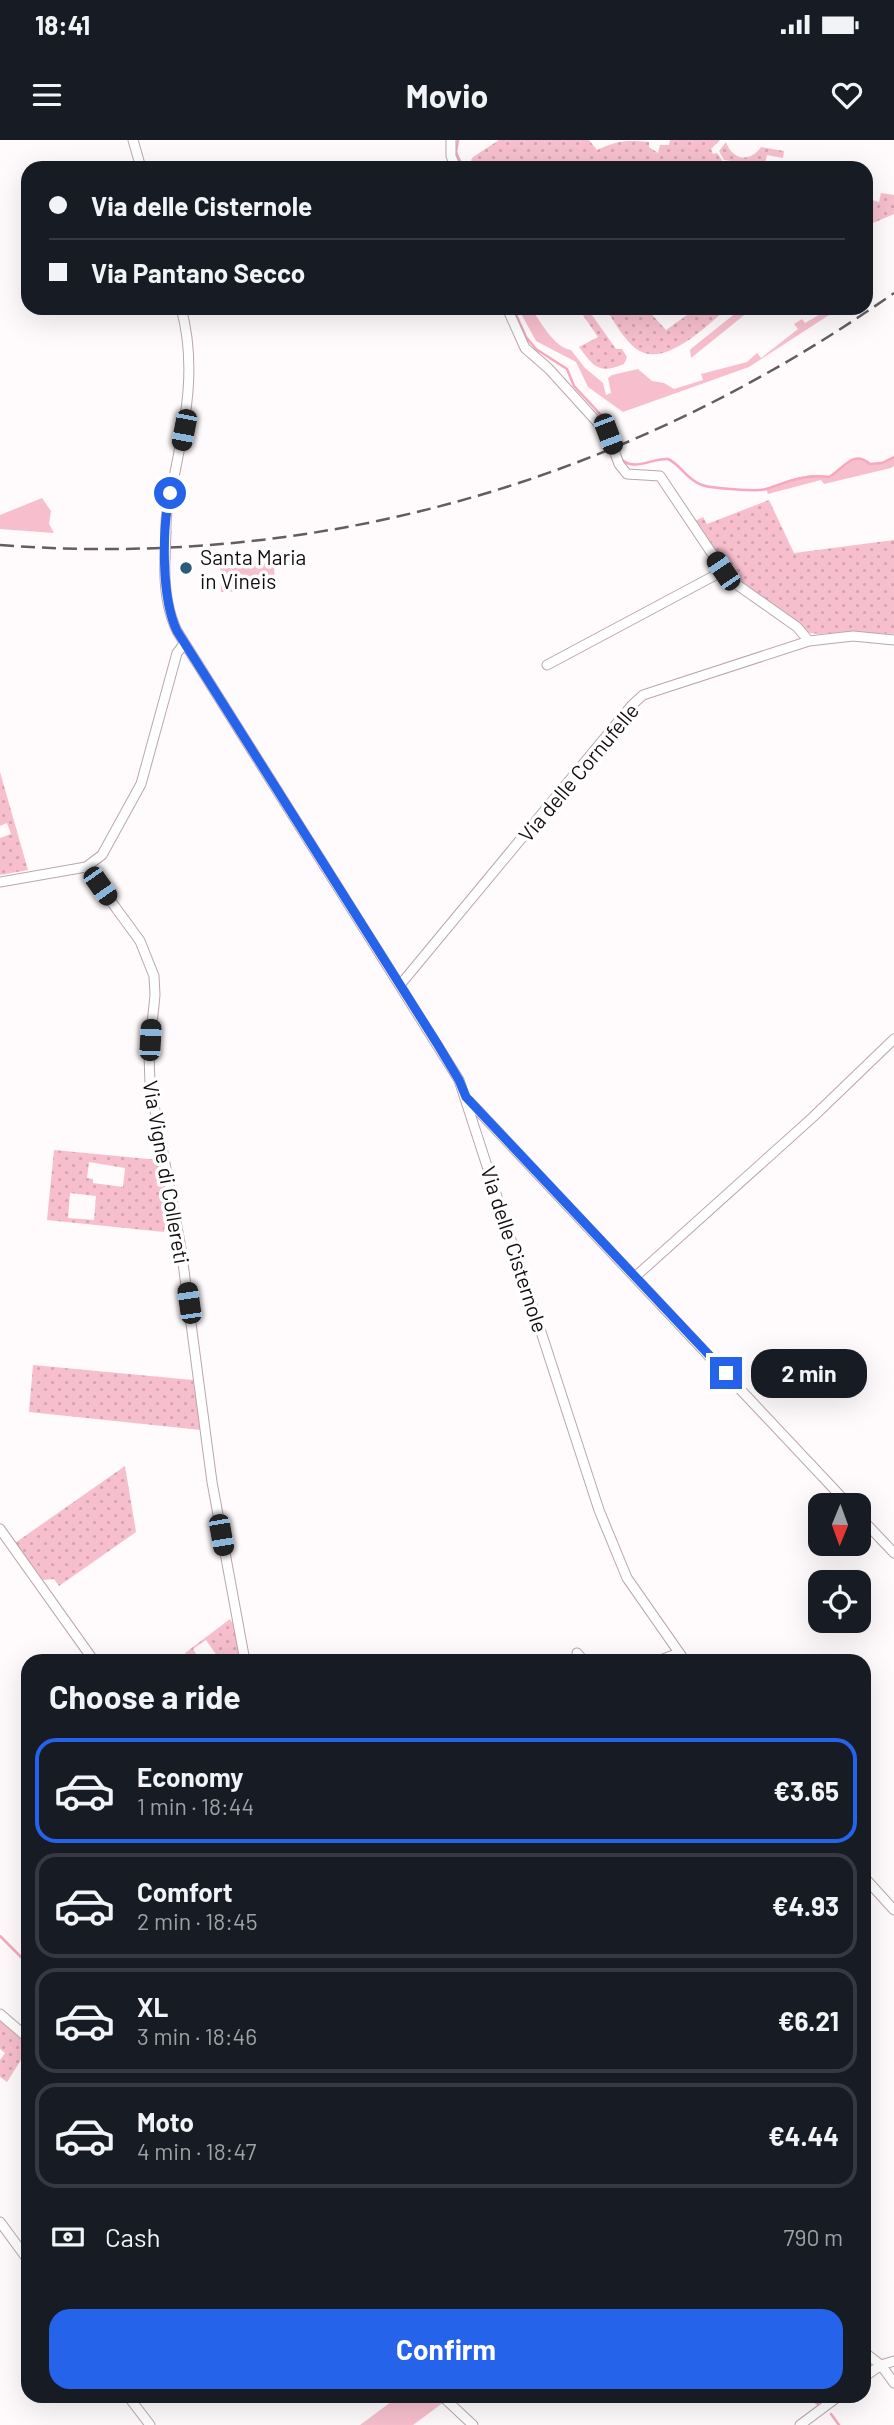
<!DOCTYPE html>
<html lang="en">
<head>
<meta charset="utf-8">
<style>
	:root { --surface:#171b24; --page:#242831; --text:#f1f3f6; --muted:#9ea1a6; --line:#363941; --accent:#2563eb }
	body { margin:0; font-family:Barlow,sans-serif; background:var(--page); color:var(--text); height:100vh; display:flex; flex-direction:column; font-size:26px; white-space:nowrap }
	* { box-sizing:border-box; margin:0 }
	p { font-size:23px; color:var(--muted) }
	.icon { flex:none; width:38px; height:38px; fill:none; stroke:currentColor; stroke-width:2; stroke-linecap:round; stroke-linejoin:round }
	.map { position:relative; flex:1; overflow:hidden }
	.panel { position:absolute; left:21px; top:1514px; width:850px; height:749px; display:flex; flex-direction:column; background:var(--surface); border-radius:21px; box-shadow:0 7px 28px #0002 }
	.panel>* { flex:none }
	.top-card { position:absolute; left:21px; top:21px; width:852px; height:154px; border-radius:21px; box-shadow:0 7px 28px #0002; display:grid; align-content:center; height:154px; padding:0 28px; background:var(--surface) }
	.needle { width:46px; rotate:181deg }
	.tools { position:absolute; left:808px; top:1353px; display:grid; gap:14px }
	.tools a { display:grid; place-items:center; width:63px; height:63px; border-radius:14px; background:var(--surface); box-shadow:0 7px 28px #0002; font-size:35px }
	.end { position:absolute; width:32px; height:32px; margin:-16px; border:9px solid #2563eb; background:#fff; box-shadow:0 0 0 4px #fff }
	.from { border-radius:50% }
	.bubble { position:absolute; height:49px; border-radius:21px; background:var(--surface); box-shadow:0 7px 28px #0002; font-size:23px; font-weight:700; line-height:49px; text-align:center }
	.car { position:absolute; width:21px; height:42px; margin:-21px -10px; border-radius:9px; box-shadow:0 0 5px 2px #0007; background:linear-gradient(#222 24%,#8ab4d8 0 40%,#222 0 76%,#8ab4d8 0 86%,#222 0) }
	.top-card b { display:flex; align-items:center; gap:24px; height:66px; font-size:26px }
	.top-card b+b { border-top:2px solid var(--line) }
	.top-card i { width:18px; height:18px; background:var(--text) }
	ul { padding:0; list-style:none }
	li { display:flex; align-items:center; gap:21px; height:105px; margin:0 14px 10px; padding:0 14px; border:4px solid var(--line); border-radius:21px }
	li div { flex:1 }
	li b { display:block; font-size:26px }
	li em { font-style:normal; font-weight:700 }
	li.active { border-color:var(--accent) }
	li>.icon { width:63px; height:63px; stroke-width:1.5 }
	h2 { padding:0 28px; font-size:32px; line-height:84px }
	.pay { display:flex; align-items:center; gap:18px; height:77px; padding:0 28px; font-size:26px }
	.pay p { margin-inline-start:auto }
	.primary-button { display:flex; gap:14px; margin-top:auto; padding:14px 28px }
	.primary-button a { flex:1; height:80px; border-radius:21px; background:var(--accent); color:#fff; font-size:28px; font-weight:700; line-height:80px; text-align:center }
	.status { display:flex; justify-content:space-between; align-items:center; height:49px; padding:0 35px; background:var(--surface); direction:ltr }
	.status svg { height:19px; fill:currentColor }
	header { display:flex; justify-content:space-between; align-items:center; height:91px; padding:0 28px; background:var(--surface); font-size:32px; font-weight:700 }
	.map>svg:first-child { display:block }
</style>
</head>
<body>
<div class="status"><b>18:41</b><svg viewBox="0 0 49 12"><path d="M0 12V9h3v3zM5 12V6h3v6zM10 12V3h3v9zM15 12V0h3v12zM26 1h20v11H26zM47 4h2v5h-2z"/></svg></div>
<header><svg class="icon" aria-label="menu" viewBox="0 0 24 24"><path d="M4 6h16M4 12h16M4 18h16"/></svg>Movio<svg class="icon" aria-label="heart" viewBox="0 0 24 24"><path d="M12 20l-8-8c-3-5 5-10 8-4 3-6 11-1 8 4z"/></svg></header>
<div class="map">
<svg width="894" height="2285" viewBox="0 0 894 2285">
	<defs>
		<pattern id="park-dots" width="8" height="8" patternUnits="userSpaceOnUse" patternTransform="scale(1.75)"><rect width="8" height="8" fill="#f7bfce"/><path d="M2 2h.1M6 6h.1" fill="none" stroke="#d3a3b0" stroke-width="1.8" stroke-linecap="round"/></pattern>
	</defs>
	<rect width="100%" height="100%" fill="#fffafb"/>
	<!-- grass -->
	<path fill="#f7bfce" d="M518,168H531C542,184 554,207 571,210L585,228L603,243L606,255L611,253L608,238L612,235L638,229L652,241L664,243L674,249L703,240L701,234L747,222L757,213L761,218L798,189L794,184L802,179L805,183L831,168H840L749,227L623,272L588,247L576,222L536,201Z
		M742,168H753L691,218L690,210L692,208Z
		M894,317V326L891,328L824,344L821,340L768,354L766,349L795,338L812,335L832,336L851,319H862L870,324L882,323Z
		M42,358L51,371L49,384L54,393L0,389V375Z
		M274,423L275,450L221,452L220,425Z
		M399,2256H436L444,2262L413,2285H360Z"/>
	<!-- park -->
	<path fill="url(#park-dots)" fill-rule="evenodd" d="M499,0H589L597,10C618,0 626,0 649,2V7L658,13L660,5H669L670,0H720L711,9L713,14L717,13L722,20L720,28H475L471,20L473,17Z
		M726,2C732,20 750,23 761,7L784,11L783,18L767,15L764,28H743L744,23L724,20L719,11Z
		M866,51L873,52L872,60L879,62L881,53L894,55V74L866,86Z
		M578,168H587L616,209H622L627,217L624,224C599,235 593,226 579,207L598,197Z
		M605,168H646L666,190L697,168H728C707,185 663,231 635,208C623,198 614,181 605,168Z
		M769,360L794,413L894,400V494L845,492L819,494L810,493L797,486L734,442L693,382L703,377L707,384Z
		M0,632L28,730L0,735V698L11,694L7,683L0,686Z
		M54,1010L159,1020L172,1084L165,1086L164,1092L47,1080ZM89,1022L125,1028L123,1047L93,1043V1039L87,1038ZM70,1053L96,1056L94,1080L68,1078Z
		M33,1225L193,1240L201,1290L29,1272Z
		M125,1326L136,1392L59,1446L54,1439L43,1440L15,1403Z
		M230,1479L234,1485L241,1521H218L217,1516L206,1500L193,1509L200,1521H191L185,1513Z
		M0,1879L28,1905V1909L7,1942L0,1937V1920L5,1913L0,1909Z"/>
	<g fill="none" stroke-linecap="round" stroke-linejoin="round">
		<!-- stream -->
		<path stroke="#f6a8be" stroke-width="2.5" d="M458,0L456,12L463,28
			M513,168L526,197L536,209L567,229L574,246L601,275L608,288
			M621,319C635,332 651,318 668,319C681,325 687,340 702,345C709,348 759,352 766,349C789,341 805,334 829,337C844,329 852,309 870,324L882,323L894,317
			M0,1796L22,1818L28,1828
			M806,2256L818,2264
			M831,2274L839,2285"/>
		<!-- minor casing -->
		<g stroke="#bba7ac" stroke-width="11">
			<path id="minor" d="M133,0L141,28
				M451,0V16L456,28
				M507,168L525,208L549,229L608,294L619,324L627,334L660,336L729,439L797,487L809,501
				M166,391C165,368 172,349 176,327C187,273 196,222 181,168
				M165,419C164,443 166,468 177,491L459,940L599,1370L627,1438L685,1521
				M547,525L723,431
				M86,727L140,801L154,836L155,855L149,914L150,944L181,1108L212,1342L245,1521
				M0,742L86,727L102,715L141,644L177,513L184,504
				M400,845L632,565L643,555L809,501L853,496L894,500
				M469,961L849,1365
				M635,1137L813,977L894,899
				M859,1376L894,1413
				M0,1389L94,1521
				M577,1513L584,1521
				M658,1521L679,1513
				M864,1737L894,1770
				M0,1874L28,1898
				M0,2082L28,2120
				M864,2212L881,2225L894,2243
				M864,2237L881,2225L894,2221
				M128,2256L150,2285
				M442,2256L473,2285
				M800,2285L839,2256"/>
		</g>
		<!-- minor -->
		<use href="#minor" stroke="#fff" stroke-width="9"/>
		<!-- rail -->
		<path stroke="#635d5e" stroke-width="2.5" stroke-dasharray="14 7" stroke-linecap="butt" d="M0,405C325,430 629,339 894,153"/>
		<!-- minor-bridge casing -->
		<g stroke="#bba7ac" stroke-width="11" stroke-linecap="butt">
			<path id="minor-bridge" d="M165,419L166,391"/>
		</g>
		<!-- minor-bridge -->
		<use href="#minor-bridge" stroke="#fff" stroke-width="9"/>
	</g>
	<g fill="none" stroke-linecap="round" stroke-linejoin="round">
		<!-- route -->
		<path stroke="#2563eb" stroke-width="9" d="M170,353C162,388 161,458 177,491L438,905L459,940L466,957L726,1233"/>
	</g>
	<!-- markers -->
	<circle fill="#2c5b7a" stroke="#fff" stroke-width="2.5" cx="186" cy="428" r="7"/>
	<g text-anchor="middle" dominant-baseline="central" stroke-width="7" stroke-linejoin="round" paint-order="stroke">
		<!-- poi labels -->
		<g font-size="21" fill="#140d0f" stroke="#fff" text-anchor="start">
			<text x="200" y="416">Santa Maria<tspan x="200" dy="24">in Vineis</tspan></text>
		</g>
		<!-- street labels -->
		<g font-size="21" fill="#140d0f" stroke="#fff">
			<text transform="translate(578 632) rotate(-50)">Via delle Cornufelle</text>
			<text transform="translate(167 1032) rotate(80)">Via Vigne di Collereti</text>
			<text transform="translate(515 1109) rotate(72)">Via delle Cisternole</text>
		</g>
	</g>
</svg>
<div class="tools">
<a><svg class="needle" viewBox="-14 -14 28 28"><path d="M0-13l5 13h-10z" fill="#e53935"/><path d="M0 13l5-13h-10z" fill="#9ea1a6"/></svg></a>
<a><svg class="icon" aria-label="locate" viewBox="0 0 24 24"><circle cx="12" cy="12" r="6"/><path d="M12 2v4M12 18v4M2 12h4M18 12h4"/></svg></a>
</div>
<i class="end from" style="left:170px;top:353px"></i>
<i class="end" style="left:726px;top:1233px"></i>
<div class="bubble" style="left:751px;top:1209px;width:116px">2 min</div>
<i class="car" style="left:184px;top:290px;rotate:191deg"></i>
<i class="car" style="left:608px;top:294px;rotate:159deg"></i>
<i class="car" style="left:723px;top:431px;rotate:326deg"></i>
<i class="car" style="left:100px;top:746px;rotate:145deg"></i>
<i class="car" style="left:150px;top:900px;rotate:3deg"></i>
<i class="car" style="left:189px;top:1163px;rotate:352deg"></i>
<i class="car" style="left:221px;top:1395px;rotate:170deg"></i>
<div class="top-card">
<b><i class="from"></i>Via delle Cisternole</b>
<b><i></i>Via Pantano Secco</b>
</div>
<section class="panel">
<h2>Choose a ride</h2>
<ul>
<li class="active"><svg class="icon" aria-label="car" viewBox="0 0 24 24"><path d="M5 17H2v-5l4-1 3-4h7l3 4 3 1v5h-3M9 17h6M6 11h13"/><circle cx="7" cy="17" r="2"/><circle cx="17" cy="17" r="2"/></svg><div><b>Economy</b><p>1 min · 18:44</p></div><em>€3.65</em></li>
<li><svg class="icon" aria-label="car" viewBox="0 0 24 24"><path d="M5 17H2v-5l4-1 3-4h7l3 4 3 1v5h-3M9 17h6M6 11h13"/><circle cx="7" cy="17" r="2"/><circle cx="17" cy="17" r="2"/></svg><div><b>Comfort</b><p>2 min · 18:45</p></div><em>€4.93</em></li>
<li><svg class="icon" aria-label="car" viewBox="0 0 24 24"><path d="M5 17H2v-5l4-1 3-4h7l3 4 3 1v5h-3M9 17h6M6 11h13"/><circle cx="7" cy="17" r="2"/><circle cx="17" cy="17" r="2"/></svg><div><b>XL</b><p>3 min · 18:46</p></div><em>€6.21</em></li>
<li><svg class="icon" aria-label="car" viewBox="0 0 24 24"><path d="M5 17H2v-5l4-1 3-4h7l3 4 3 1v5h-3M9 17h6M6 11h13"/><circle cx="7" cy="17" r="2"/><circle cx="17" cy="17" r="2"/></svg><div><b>Moto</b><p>4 min · 18:47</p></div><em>€4.44</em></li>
</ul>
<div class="pay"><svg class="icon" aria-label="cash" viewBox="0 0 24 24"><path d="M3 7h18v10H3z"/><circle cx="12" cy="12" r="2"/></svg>Cash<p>790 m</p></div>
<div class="primary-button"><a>Confirm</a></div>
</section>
</div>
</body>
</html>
